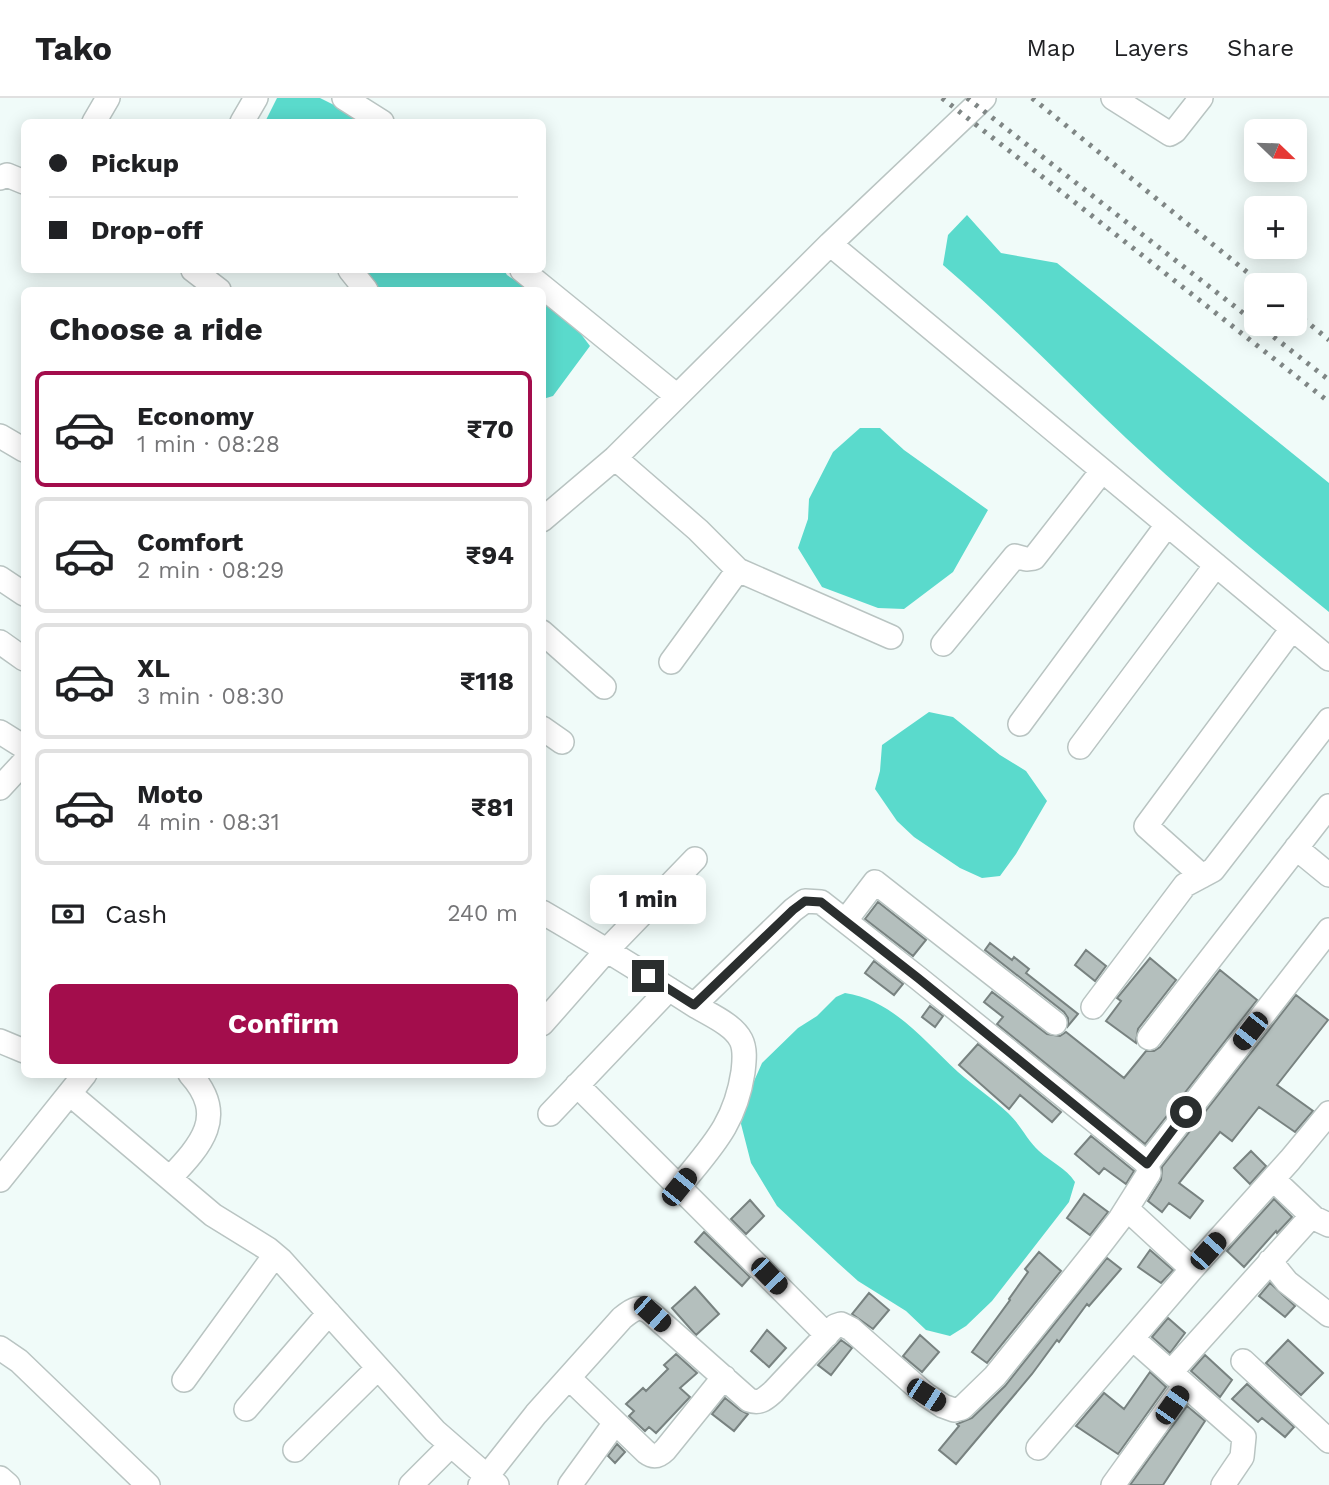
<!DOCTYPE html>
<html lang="en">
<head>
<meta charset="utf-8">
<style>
	:root { --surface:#fff; --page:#f2f2f2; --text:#202124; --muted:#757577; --line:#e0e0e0; --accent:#a30d4c }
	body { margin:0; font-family:"Work Sans",sans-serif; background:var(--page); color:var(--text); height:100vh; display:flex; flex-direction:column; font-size:26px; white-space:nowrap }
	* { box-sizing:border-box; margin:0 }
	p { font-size:23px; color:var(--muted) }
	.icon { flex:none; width:38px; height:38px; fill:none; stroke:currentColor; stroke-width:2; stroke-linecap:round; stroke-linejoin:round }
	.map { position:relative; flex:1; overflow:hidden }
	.details { position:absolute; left:21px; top:189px; width:525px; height:791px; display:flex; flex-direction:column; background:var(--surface); border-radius:10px; box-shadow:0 4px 18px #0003 }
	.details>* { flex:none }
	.banner { position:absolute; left:21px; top:21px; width:525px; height:154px; border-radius:10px; box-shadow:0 4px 18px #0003; display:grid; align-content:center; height:154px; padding:0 28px; background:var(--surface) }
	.needle { width:46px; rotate:113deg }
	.fabs { position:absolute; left:1244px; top:21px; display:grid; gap:14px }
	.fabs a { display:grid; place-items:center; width:63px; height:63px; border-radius:10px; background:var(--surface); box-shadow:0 4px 18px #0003; font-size:35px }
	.end { position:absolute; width:32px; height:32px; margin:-16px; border:9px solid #2a2e2e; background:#fff; box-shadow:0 0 0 4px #fff }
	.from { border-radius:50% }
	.bubble { position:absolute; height:49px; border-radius:10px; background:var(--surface); box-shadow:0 4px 18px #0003; font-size:23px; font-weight:700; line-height:49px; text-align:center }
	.car { position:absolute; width:21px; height:42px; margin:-21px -10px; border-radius:9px; box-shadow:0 0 5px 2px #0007; background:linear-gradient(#222 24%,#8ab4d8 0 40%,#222 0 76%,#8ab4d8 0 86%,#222 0) }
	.banner b { display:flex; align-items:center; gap:24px; height:66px; font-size:26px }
	.banner b+b { border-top:2px solid var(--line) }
	.banner i { width:18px; height:18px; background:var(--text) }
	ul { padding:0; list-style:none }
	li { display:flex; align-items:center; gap:21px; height:116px; margin:0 14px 10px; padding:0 14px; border:4px solid var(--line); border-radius:10px }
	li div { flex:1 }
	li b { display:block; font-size:26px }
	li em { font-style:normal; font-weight:700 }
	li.on { border-color:var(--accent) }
	li>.icon { width:63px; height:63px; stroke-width:1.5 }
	h2 { padding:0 28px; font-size:32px; line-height:84px }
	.pay { display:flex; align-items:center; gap:18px; height:77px; padding:0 28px; font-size:26px }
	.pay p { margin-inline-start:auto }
	.cta { display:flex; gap:14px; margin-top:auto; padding:14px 28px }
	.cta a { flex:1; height:80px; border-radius:10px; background:var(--accent); color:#fff; font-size:28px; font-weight:700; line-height:80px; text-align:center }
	header { display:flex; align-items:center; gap:42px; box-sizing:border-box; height:98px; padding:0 35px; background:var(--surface); border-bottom:2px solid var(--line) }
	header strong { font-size:33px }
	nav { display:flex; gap:38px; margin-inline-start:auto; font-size:24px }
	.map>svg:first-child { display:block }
</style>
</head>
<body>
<header>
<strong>Tako</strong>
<nav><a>Map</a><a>Layers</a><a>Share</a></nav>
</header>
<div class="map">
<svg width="1329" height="1387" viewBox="0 0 1329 1387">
	<rect width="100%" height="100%" fill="#f0fbf9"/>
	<!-- water -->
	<path fill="#5adacc" d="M277,0H320L368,24H265Z
		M967,117L1001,155L1057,165L1329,385V514C1260,458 1191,401 1126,340C1065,282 1007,222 943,167L948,137Z
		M364,172H504L507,177L530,192H380Z
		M542,201L568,219L590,248L553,298L543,301Z
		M860,330H880L904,352L988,412L953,474L904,511L878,510L822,489L798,450L808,421L809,401L833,354Z
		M929,614L953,619L1000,657L1026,673L1047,703L1016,756L1000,778L982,780L960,770L914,739L897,723L875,691L880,673L882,647Z
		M845,895C893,902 924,943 958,974C974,988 992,1000 1008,1015C1020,1026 1027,1042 1039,1053C1051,1064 1066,1070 1075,1084L1069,1104L992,1203L966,1228L950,1238L926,1232L906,1213L858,1183L838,1165L777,1108L751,1065L741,1026L743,1008L762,965L798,930L817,918L836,899Z"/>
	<!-- building -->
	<path fill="#b4bfbd" stroke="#788280" stroke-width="2" d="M878,804L926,842L913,858L865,821Z
		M990,845L1012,862L1014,859L1029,871L1026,875L1078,916L1068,928V920L1064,914L985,852Z
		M1086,852L1106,868L1095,883L1075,867Z
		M1150,860L1176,882L1138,931L1136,945L1106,923L1121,903L1117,900Z
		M874,863L903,886L894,897L865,875Z
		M1220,872L1257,902L1145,1046L997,926L1003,919L984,904L992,894L1047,936L1060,938L1066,934L1124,980L1146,953H1154L1160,949Z
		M1296,897L1328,922L1277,987L1313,1013L1295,1034L1259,1009L1232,1043L1220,1034L1179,1085L1203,1103L1190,1120L1169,1105L1162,1114L1148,1103L1161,1082L1162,1069Z
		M930,908L943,918L935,929L922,919Z
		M978,946L1061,1014L1052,1024L1020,997L1009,1011L959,967Z
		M1091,1038L1134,1073L1126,1086L1104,1070L1099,1076L1075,1056Z
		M1251,1053L1266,1068L1250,1086L1234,1070Z
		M1084,1096L1108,1114L1090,1137L1067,1120Z
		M1274,1101L1292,1119L1277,1135L1276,1133L1244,1169L1227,1153Z
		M750,1102L764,1118L746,1136L731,1121Z
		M704,1134L750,1179L742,1188L695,1144Z
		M1150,1152L1173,1172L1161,1185L1138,1169Z
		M1039,1154L1061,1173L987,1265L972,1254L1010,1202L1009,1201L1028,1174L1025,1171Z
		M1107,1160L1121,1171L1089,1208L1087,1206L1059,1244L1057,1242L1032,1276L956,1366L939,1352L959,1328L957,1326L972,1320L1005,1288Z
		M1270,1185L1295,1208L1285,1219L1259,1198Z
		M695,1189L719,1216L696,1237L672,1210Z
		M869,1195L889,1212L873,1231L852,1216Z
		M1168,1220L1185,1235L1170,1255L1152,1239Z
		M767,1232L786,1250L769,1269L751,1253Z
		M920,1237L939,1254L922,1274L903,1258Z
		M841,1242L852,1250L831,1277L818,1267Z
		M1288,1242L1323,1275L1301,1297L1266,1265Z
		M676,1256L697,1275L680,1290L690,1299L656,1335L649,1329L645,1333L629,1318L634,1313L626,1306L643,1290L646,1293L668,1271L664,1267Z
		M1205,1257L1232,1282L1220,1299L1191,1273Z
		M1150,1274L1166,1289L1118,1356L1076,1328L1104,1295L1124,1311Z
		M1247,1286L1294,1329L1285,1339L1262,1320L1258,1324L1232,1301Z
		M725,1300L740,1312L748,1316L734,1333L712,1316Z
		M1187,1308L1205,1323L1163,1387H1130Z
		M617,1346L625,1354L615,1365L608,1358Z"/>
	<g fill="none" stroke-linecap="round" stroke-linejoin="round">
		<!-- minor casing -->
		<g stroke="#b9c4c2" stroke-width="26">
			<path id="minor" d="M344,0L382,24
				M1113,0L1170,36L1175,33L1201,0
				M94,24L108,0
				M242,24L256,0
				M0,80L7,77L24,84
				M830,146L1329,561
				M193,172L219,192
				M350,172L366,192
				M522,172L677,298
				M0,338L24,352
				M615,360L698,432L738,472L891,539
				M542,422L615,360L830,146L984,0
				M0,480L24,496
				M542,534L604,589
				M0,544L24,561
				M943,546L1015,458L1026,461L1034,460L1102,373
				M671,564L738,472
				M1020,626L1167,427
				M542,630L562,644
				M0,634L24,649
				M1080,649L1216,467
				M0,690L24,664
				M1296,750L1329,777
				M1202,778L1146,728L1292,531
				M542,814C594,844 644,875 694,907C708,916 733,926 741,942C746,952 744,964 743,974C735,1027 711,1049 679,1089
				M846,822L875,784L1055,925
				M1093,909L1185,787L1213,772L1329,622
				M542,926L607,852L695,761
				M1149,940L1329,708
				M0,943L24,953
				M577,987L827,1237
				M70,996L213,1117L268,1151L281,1162L435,1333L497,1387
				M550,1016L669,891
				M1147,1066L1329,832
				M170,1080C201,1047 228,1018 190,976
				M1273,1081L1314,1120
				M0,1082L85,976
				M1127,1111L1192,1171
				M1270,1163L1287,1184L1329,1217
				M1133,1241L1244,1339L1242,1359L1223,1387
				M0,1250L19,1263L148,1387
				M1243,1263L1329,1343
				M1171,1274L1307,1123L1314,1120L1329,1127
				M569,1280L646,1354C654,1360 659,1358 665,1352L724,1279
				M184,1282L275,1157
				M246,1311L329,1215
				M1038,1350L1192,1171L1290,1062L1329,1015
				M295,1352L378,1270
				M0,1380L8,1387
				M411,1387L450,1348
				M480,1387L536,1316L622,1220C633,1211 640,1206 652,1216L749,1302C760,1306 765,1301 773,1294L835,1228L841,1226L851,1231L926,1297L943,1308L954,1312L962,1310L995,1278L1100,1147L1120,1121L1149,1075L1147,1066L1143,1062L918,880L821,804L805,803L793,812L694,907
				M570,1387L615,1325
				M1113,1387L1185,1287"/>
		</g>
		<!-- minor -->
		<use href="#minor" stroke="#fff" stroke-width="23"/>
		<!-- rail -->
		<path stroke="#7f8685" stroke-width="5" stroke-dasharray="3.5 7" stroke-linecap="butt" d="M942,0L1329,304
			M967,0L1256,225
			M1032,0L1263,187
			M1295,214L1329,242
			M1257,226L1329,282"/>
	</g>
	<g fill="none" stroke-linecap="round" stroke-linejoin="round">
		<!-- route -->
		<path stroke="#2a2e2e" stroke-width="9" d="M648,878L694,907L793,812L805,803L821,804L918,880L1147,1066L1186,1014"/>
	</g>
</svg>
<div class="fabs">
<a><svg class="needle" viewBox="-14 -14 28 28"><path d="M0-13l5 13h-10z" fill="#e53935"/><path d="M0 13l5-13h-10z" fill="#757577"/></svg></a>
<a>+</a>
<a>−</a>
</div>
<i class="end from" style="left:1186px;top:1014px"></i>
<i class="end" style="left:648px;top:878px"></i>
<div class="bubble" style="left:590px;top:777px;width:116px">1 min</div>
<i class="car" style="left:1250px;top:933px;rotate:218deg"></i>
<i class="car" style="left:679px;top:1089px;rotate:39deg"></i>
<i class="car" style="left:1208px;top:1153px;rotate:42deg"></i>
<i class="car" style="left:769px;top:1178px;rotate:136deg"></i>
<i class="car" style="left:652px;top:1216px;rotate:132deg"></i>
<i class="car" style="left:926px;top:1297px;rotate:123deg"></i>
<i class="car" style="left:1172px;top:1307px;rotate:35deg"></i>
<div class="banner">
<b><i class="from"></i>Pickup</b>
<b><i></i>Drop-off</b>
</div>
<section class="details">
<h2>Choose a ride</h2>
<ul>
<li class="on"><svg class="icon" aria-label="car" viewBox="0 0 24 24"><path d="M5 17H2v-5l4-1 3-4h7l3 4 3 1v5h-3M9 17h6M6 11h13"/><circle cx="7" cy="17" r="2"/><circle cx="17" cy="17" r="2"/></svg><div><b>Economy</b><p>1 min · 08:28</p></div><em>₹70</em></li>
<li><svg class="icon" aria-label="car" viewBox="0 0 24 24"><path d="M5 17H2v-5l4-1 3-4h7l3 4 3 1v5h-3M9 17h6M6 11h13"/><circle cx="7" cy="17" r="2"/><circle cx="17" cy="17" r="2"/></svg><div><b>Comfort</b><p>2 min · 08:29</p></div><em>₹94</em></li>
<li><svg class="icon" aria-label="car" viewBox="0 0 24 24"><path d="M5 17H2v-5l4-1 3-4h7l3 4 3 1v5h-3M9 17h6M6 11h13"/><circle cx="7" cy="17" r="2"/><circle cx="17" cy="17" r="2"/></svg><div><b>XL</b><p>3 min · 08:30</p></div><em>₹118</em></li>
<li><svg class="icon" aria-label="car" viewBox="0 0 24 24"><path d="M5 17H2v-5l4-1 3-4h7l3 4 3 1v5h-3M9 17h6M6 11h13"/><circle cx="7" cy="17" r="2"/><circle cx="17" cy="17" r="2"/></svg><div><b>Moto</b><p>4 min · 08:31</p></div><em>₹81</em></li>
</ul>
<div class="pay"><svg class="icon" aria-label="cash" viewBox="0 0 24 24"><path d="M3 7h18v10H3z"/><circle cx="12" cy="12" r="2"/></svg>Cash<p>240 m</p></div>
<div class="cta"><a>Confirm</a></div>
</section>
</div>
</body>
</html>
